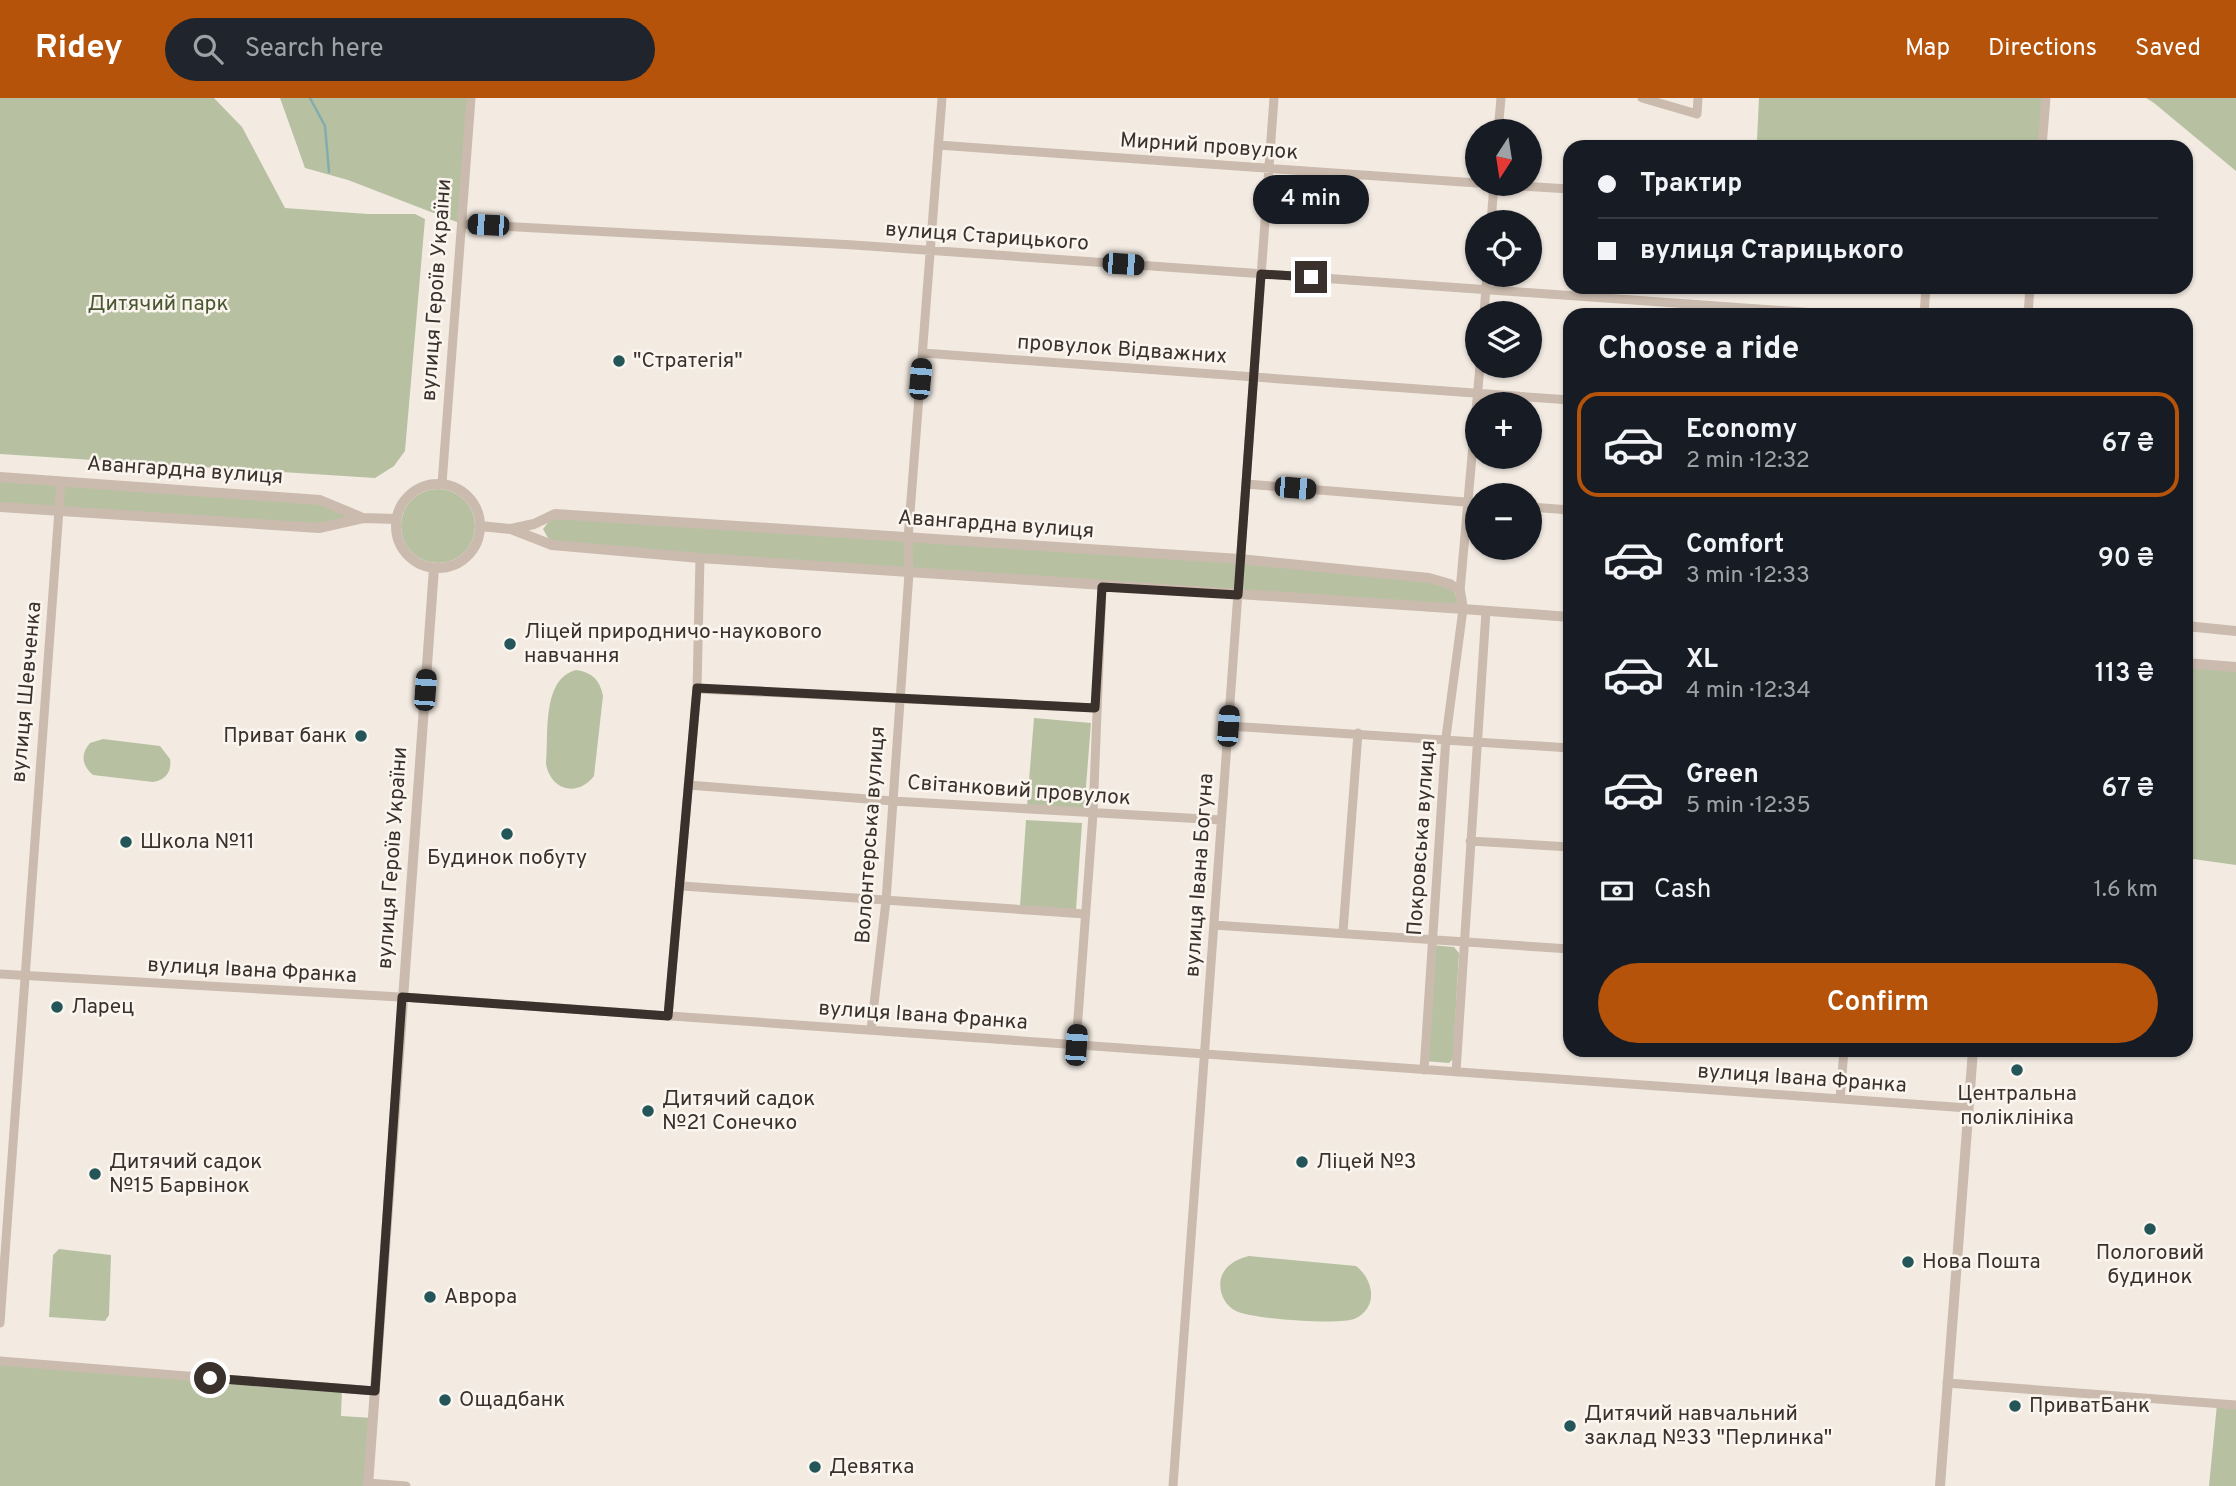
<!DOCTYPE html>
<html lang="en">
<head>
<meta charset="utf-8">
<style>
	:root { --surface:#171b24; --page:#20242c; --text:#f1f3f6; --muted:#9ea1a6; --line:#363941; --accent:#b45309 }
	body { margin:0; font-family:Overpass,sans-serif; background:var(--page); color:var(--text); height:100vh; display:flex; flex-direction:column; font-size:26px; white-space:nowrap }
	* { box-sizing:border-box; margin:0 }
	p { font-size:23px; color:var(--muted) }
	.icon { flex:none; width:38px; height:38px; fill:none; stroke:currentColor; stroke-width:2; stroke-linecap:round; stroke-linejoin:round }
	.map { position:relative; flex:1; overflow:hidden }
	.panel { position:absolute; left:1563px; top:210px; width:630px; height:749px; display:flex; flex-direction:column; background:var(--surface); border-radius:21px; box-shadow:0 2px 5px #0004 }
	.panel>* { flex:none }
	.guide { position:absolute; left:1563px; top:42px; width:630px; height:154px; border-radius:21px; box-shadow:0 2px 5px #0004; display:grid; align-content:center; height:154px; padding:0 35px; background:var(--surface) }
	.needle { width:46px; rotate:192deg }
	.tools { position:absolute; left:1465px; top:21px; display:grid; gap:14px }
	.tools a { display:grid; place-items:center; width:77px; height:77px; border-radius:50%; background:var(--surface); box-shadow:0 2px 5px #0004; font-size:35px }
	.end { position:absolute; width:32px; height:32px; margin:-16px; border:9px solid #3a302c; background:#fff; box-shadow:0 0 0 4px #fff }
	.from { border-radius:50% }
	.bubble { position:absolute; height:49px; border-radius:24px; background:var(--surface); box-shadow:0 2px 5px #0004; font-size:23px; font-weight:600; line-height:49px; text-align:center }
	.car { position:absolute; width:21px; height:42px; margin:-21px -10px; border-radius:9px; box-shadow:0 0 5px 2px #0007; background:linear-gradient(#222 24%,#8ab4d8 0 40%,#222 0 76%,#8ab4d8 0 86%,#222 0) }
	.guide b { display:flex; align-items:center; gap:24px; height:66px; font-size:26px }
	.guide b+b { border-top:2px solid var(--line) }
	.guide i { width:18px; height:18px; background:var(--text) }
	ul { padding:0; list-style:none }
	li { display:flex; align-items:center; gap:21px; height:105px; margin:0 14px 10px; padding:0 21px; border:4px solid transparent; border-radius:21px }
	li div { flex:1 }
	li b { display:block; font-size:26px }
	li em { font-style:normal; font-weight:600 }
	li.current { border-color:var(--accent) }
	li>.icon { width:63px; height:63px; stroke-width:1.5 }
	h2 { padding:0 35px; font-size:32px; line-height:84px }
	.pay { display:flex; align-items:center; gap:18px; height:77px; padding:0 35px; font-size:26px }
	.pay p { margin-inline-start:auto }
	.button { display:flex; gap:14px; margin-top:auto; padding:14px 35px }
	.button a { flex:1; height:80px; border-radius:42px; background:var(--accent); color:#fff; font-size:28px; font-weight:600; line-height:80px; text-align:center }
	header { display:flex; align-items:center; gap:42px; box-sizing:border-box; height:98px; padding:0 35px; background:var(--accent); color:#fff }
	header strong { font-size:33px }
	nav { display:flex; gap:38px; margin-inline-start:auto; font-size:24px }
	.search { width:490px; height:63px; background:var(--page); display:flex; align-items:center; gap:18px; box-sizing:border-box; padding:0 24px; border-radius:38px; color:var(--muted); font-size:26px }
	.map>svg:first-child { display:block }
</style>
</head>
<body>
<header>
<strong>Ridey</strong>
<div class="search"><svg class="icon" aria-label="search" viewBox="0 0 24 24"><circle cx="10" cy="10" r="6"/><path d="M15 15l6 6"/></svg>Search here</div>
<nav><a>Map</a><a>Directions</a><a>Saved</a></nav>
</header>
<div class="map">
<svg width="2236" height="1388" viewBox="0 0 2236 1388">
	<rect width="100%" height="100%" fill="#f3ebe2"/>
	<!-- green -->
	<path fill="#b7c1a2" d="M0,0H214L242,29L285,110L368,116H415L425,121L405,353L394,368L375,380L0,356Z
		M280,0H471L462,126L348,82L305,70Z
		M1759,0H2043L2040,49H1776L1757,42Z
		M2146,0H2236V73L2154,5Z
		M0,379L320,402L363,420L328,429L0,408Z
		M401 428a37 37 0 1 1 74 0a37 37 0 1 1-74 0Z
		M555,416L1240,461L1450,486L1463,511L552,447L543,431Z
		M2186,567L2236,571V767L2186,760Z
		M576,572C592,574 600,582 603,598L594,678C578,699 551,693 546,666C549,638 541,581 576,572Z
		M1034,620L1091,625L1084,714L1027,708Z
		M103,641L160,648L170,661C172,673 166,682 153,684L93,677C82,668 80,656 90,645Z
		M1026,722L1082,725L1076,812L1020,808Z
		M1431,847L1454,849L1459,855L1453,961L1449,965L1424,963Z
		M59,1151L111,1157L109,1217L105,1223L49,1219L53,1157Z
		M1249,1158L1356,1168C1374,1182 1379,1210 1354,1221C1340,1227 1250,1221 1236,1213C1224,1207 1218,1193 1221,1180C1225,1167 1237,1161 1249,1158Z
		M0,1264L342,1290L341,1318L373,1320L368,1388H0Z
		M2217,1306L2236,1307V1388H2209Z"/>
	<g fill="none" stroke-linecap="round" stroke-linejoin="round">
		<!-- stream -->
		<path stroke="#82acae" stroke-width="2.5" d="M310,0L325,28L329,74"/>
		<!-- minor -->
		<path stroke="#cbbbae" stroke-width="9" d="M1642,0L1697,16L1698,0
			M1498,33L1501,0
			M938,47L1477,85
			M2042,49L2046,0
			M1484,86L1570,91
			M1491,124L1494,86
			M462,126L854,147L1845,217
			M1484,215L1487,177
			M1924,217L1926,189
			M2028,217L2030,189
			M923,255L1570,302
			M442,386L471,0
			M1246,386L1477,405
			M1530,409L1570,412
			M1460,493L1480,268
			M697,591L1095,610
			M1228,628L1570,650
			M688,687L893,703L1221,722
			M1470,743L1570,749
			M682,788L1085,816
			M1214,827L1570,851
			M1343,834L1358,635
			M0,876L417,900L1968,1010
			M668,918L697,591L700,460
			M871,932L886,803L909,475L908,441L942,0
			M1076,947L1093,716L1102,489
			M1424,972L1446,639L1463,511
			M1456,974L1486,513
			M1840,1001L1844,952
			M0,1225L61,384
			M0,1263L375,1293
			M1947,1285L2236,1307
			M368,1385L406,1388
			M1173,1388L1274,0"/>
		<!-- tertiary -->
		<path stroke="#cbbbae" stroke-width="10" d="M0,379L320,402L363,420
			M396 428a42 42 0 1 1 84 0a42 42 0 1 1-84 0Z
			M0,409L319,430L363,420L396,421
			M480,428L511,431L552,447L700,460L1463,511
			M511,431L534,426L555,416L1240,461L1429,480L1450,486L1460,493L1463,511L1570,519
			M2186,528L2236,533
			M2186,565L2236,569
			M368,1388L434,470
			M1940,1388L1973,952"/>
	</g>
	<g fill="none" stroke-linecap="round" stroke-linejoin="round">
		<!-- route -->
		<path stroke="#3a302c" stroke-width="9" d="M210,1280L375,1293L402,899L668,918L697,590L1095,610L1102,489L1238,497L1261,176L1311,179"/>
	</g>
	<!-- markers -->
	<g fill="#235559" stroke="#faf5ee" stroke-width="2.5">
		<circle cx="619" cy="263" r="7"/>
		<circle cx="510" cy="546" r="7"/>
		<circle cx="361" cy="638" r="7"/>
		<circle cx="507" cy="736" r="7"/>
		<circle cx="126" cy="744" r="7"/>
		<circle cx="57" cy="909" r="7"/>
		<circle cx="2017" cy="972" r="7"/>
		<circle cx="648" cy="1013" r="7"/>
		<circle cx="1302" cy="1064" r="7"/>
		<circle cx="95" cy="1076" r="7"/>
		<circle cx="2150" cy="1131" r="7"/>
		<circle cx="1908" cy="1164" r="7"/>
		<circle cx="430" cy="1199" r="7"/>
		<circle cx="445" cy="1302" r="7"/>
		<circle cx="2015" cy="1308" r="7"/>
		<circle cx="1570" cy="1328" r="7"/>
		<circle cx="815" cy="1369" r="7"/>
	</g>
	<g text-anchor="middle" dominant-baseline="central" stroke-width="5" stroke-linejoin="round" paint-order="stroke">
		<!-- street labels -->
		<g font-size="21" fill="#3a302c" stroke="#faf5ee">
			<text transform="translate(1209 49) rotate(4)">Мирний провулок</text>
			<text transform="translate(987 139) rotate(4)">вулиця Старицького</text>
			<text transform="translate(437 192) rotate(-86)">вулиця Героїв України</text>
			<text transform="translate(1122 252) rotate(4)">провулок Відважних</text>
			<text transform="translate(185 373) rotate(4)">Авангардна вулиця</text>
			<text transform="translate(996 427) rotate(4)">Авангардна вулиця</text>
			<text transform="translate(27 594) rotate(-85)">вулиця Шевченка</text>
			<text transform="translate(1019 693) rotate(4)">Світанковий провулок</text>
			<text transform="translate(871 737) rotate(-86)">Волонтерська вулиця</text>
			<text transform="translate(1422 740) rotate(-86)">Покровська вулиця</text>
			<text transform="translate(393 760) rotate(-86)">вулиця Героїв України</text>
			<text transform="translate(1200 777) rotate(-86)">вулиця Івана Богуна</text>
			<text transform="translate(252 873) rotate(3)">вулиця Івана Франка</text>
			<text transform="translate(923 918) rotate(4)">вулиця Івана Франка</text>
			<text transform="translate(1802 981) rotate(4)">вулиця Івана Франка</text>
		</g>
		<!-- park labels -->
		<g font-size="21" fill="#485731" stroke="#faf5ee">
			<text x="158" y="206">Дитячий парк</text>
		</g>
		<!-- poi labels -->
		<g font-size="21" fill="#3a302c" stroke="#faf5ee" text-anchor="start">
			<text x="633" y="263">"Стратегія"</text>
			<text x="524" y="534">Ліцей природничо-наукового<tspan x="524" dy="24">навчання</tspan></text>
			<text x="347" y="638" text-anchor="end">Приват банк</text>
			<text x="140" y="744">Школа №11</text>
			<text x="507" y="760" text-anchor="middle">Будинок побуту</text>
			<text x="71" y="909">Ларец</text>
			<text x="2017" y="996" text-anchor="middle">Центральна<tspan x="2017" dy="24">поліклініка</tspan></text>
			<text x="662" y="1001">Дитячий садок<tspan x="662" dy="24">№21 Сонечко</tspan></text>
			<text x="109" y="1064">Дитячий садок<tspan x="109" dy="24">№15 Барвінок</tspan></text>
			<text x="1316" y="1064">Ліцей №3</text>
			<text x="2150" y="1155" text-anchor="middle">Пологовий<tspan x="2150" dy="24">будинок</tspan></text>
			<text x="1922" y="1164">Нова Пошта</text>
			<text x="444" y="1199">Аврора</text>
			<text x="459" y="1302">Ощадбанк</text>
			<text x="2029" y="1308">ПриватБанк</text>
			<text x="1584" y="1316">Дитячий навчальний<tspan x="1584" dy="24">заклад №33 "Перлинка"</tspan></text>
			<text x="829" y="1369">Девятка</text>
		</g>
	</g>
</svg>
<div class="tools">
<a><svg class="needle" viewBox="-14 -14 28 28"><path d="M0-13l5 13h-10z" fill="#e53935"/><path d="M0 13l5-13h-10z" fill="#9ea1a6"/></svg></a>
<a><svg class="icon" aria-label="locate" viewBox="0 0 24 24"><circle cx="12" cy="12" r="6"/><path d="M12 2v4M12 18v4M2 12h4M18 12h4"/></svg></a>
<a><svg class="icon" aria-label="layers" viewBox="0 0 24 24"><path d="M12 4l9 5-9 5-9-5zM3 14l9 5 9-5"/></svg></a>
<a>+</a>
<a>−</a>
</div>
<i class="end from" style="left:210px;top:1280px"></i>
<i class="end" style="left:1311px;top:179px"></i>
<div class="bubble" style="left:1253px;top:77px;width:116px">4 min</div>
<i class="car" style="left:488px;top:127px;rotate:273deg"></i>
<i class="car" style="left:1123px;top:166px;rotate:94deg"></i>
<i class="car" style="left:920px;top:281px;rotate:5deg"></i>
<i class="car" style="left:1295px;top:390px;rotate:95deg"></i>
<i class="car" style="left:425px;top:592px;rotate:4deg"></i>
<i class="car" style="left:1228px;top:628px;rotate:4deg"></i>
<i class="car" style="left:1076px;top:947px;rotate:4deg"></i>
<div class="guide">
<b><i class="from"></i>Трактир</b>
<b><i></i>вулиця Старицького</b>
</div>
<section class="panel">
<h2>Choose a ride</h2>
<ul>
<li class="current"><svg class="icon" aria-label="car" viewBox="0 0 24 24"><path d="M5 17H2v-5l4-1 3-4h7l3 4 3 1v5h-3M9 17h6M6 11h13"/><circle cx="7" cy="17" r="2"/><circle cx="17" cy="17" r="2"/></svg><div><b>Economy</b><p>2 min · 12:32</p></div><em>67 ₴</em></li>
<li><svg class="icon" aria-label="car" viewBox="0 0 24 24"><path d="M5 17H2v-5l4-1 3-4h7l3 4 3 1v5h-3M9 17h6M6 11h13"/><circle cx="7" cy="17" r="2"/><circle cx="17" cy="17" r="2"/></svg><div><b>Comfort</b><p>3 min · 12:33</p></div><em>90 ₴</em></li>
<li><svg class="icon" aria-label="car" viewBox="0 0 24 24"><path d="M5 17H2v-5l4-1 3-4h7l3 4 3 1v5h-3M9 17h6M6 11h13"/><circle cx="7" cy="17" r="2"/><circle cx="17" cy="17" r="2"/></svg><div><b>XL</b><p>4 min · 12:34</p></div><em>113 ₴</em></li>
<li><svg class="icon" aria-label="car" viewBox="0 0 24 24"><path d="M5 17H2v-5l4-1 3-4h7l3 4 3 1v5h-3M9 17h6M6 11h13"/><circle cx="7" cy="17" r="2"/><circle cx="17" cy="17" r="2"/></svg><div><b>Green</b><p>5 min · 12:35</p></div><em>67 ₴</em></li>
</ul>
<div class="pay"><svg class="icon" aria-label="cash" viewBox="0 0 24 24"><path d="M3 7h18v10H3z"/><circle cx="12" cy="12" r="2"/></svg>Cash<p>1.6 km</p></div>
<div class="button"><a>Confirm</a></div>
</section>
</div>
</body>
</html>
